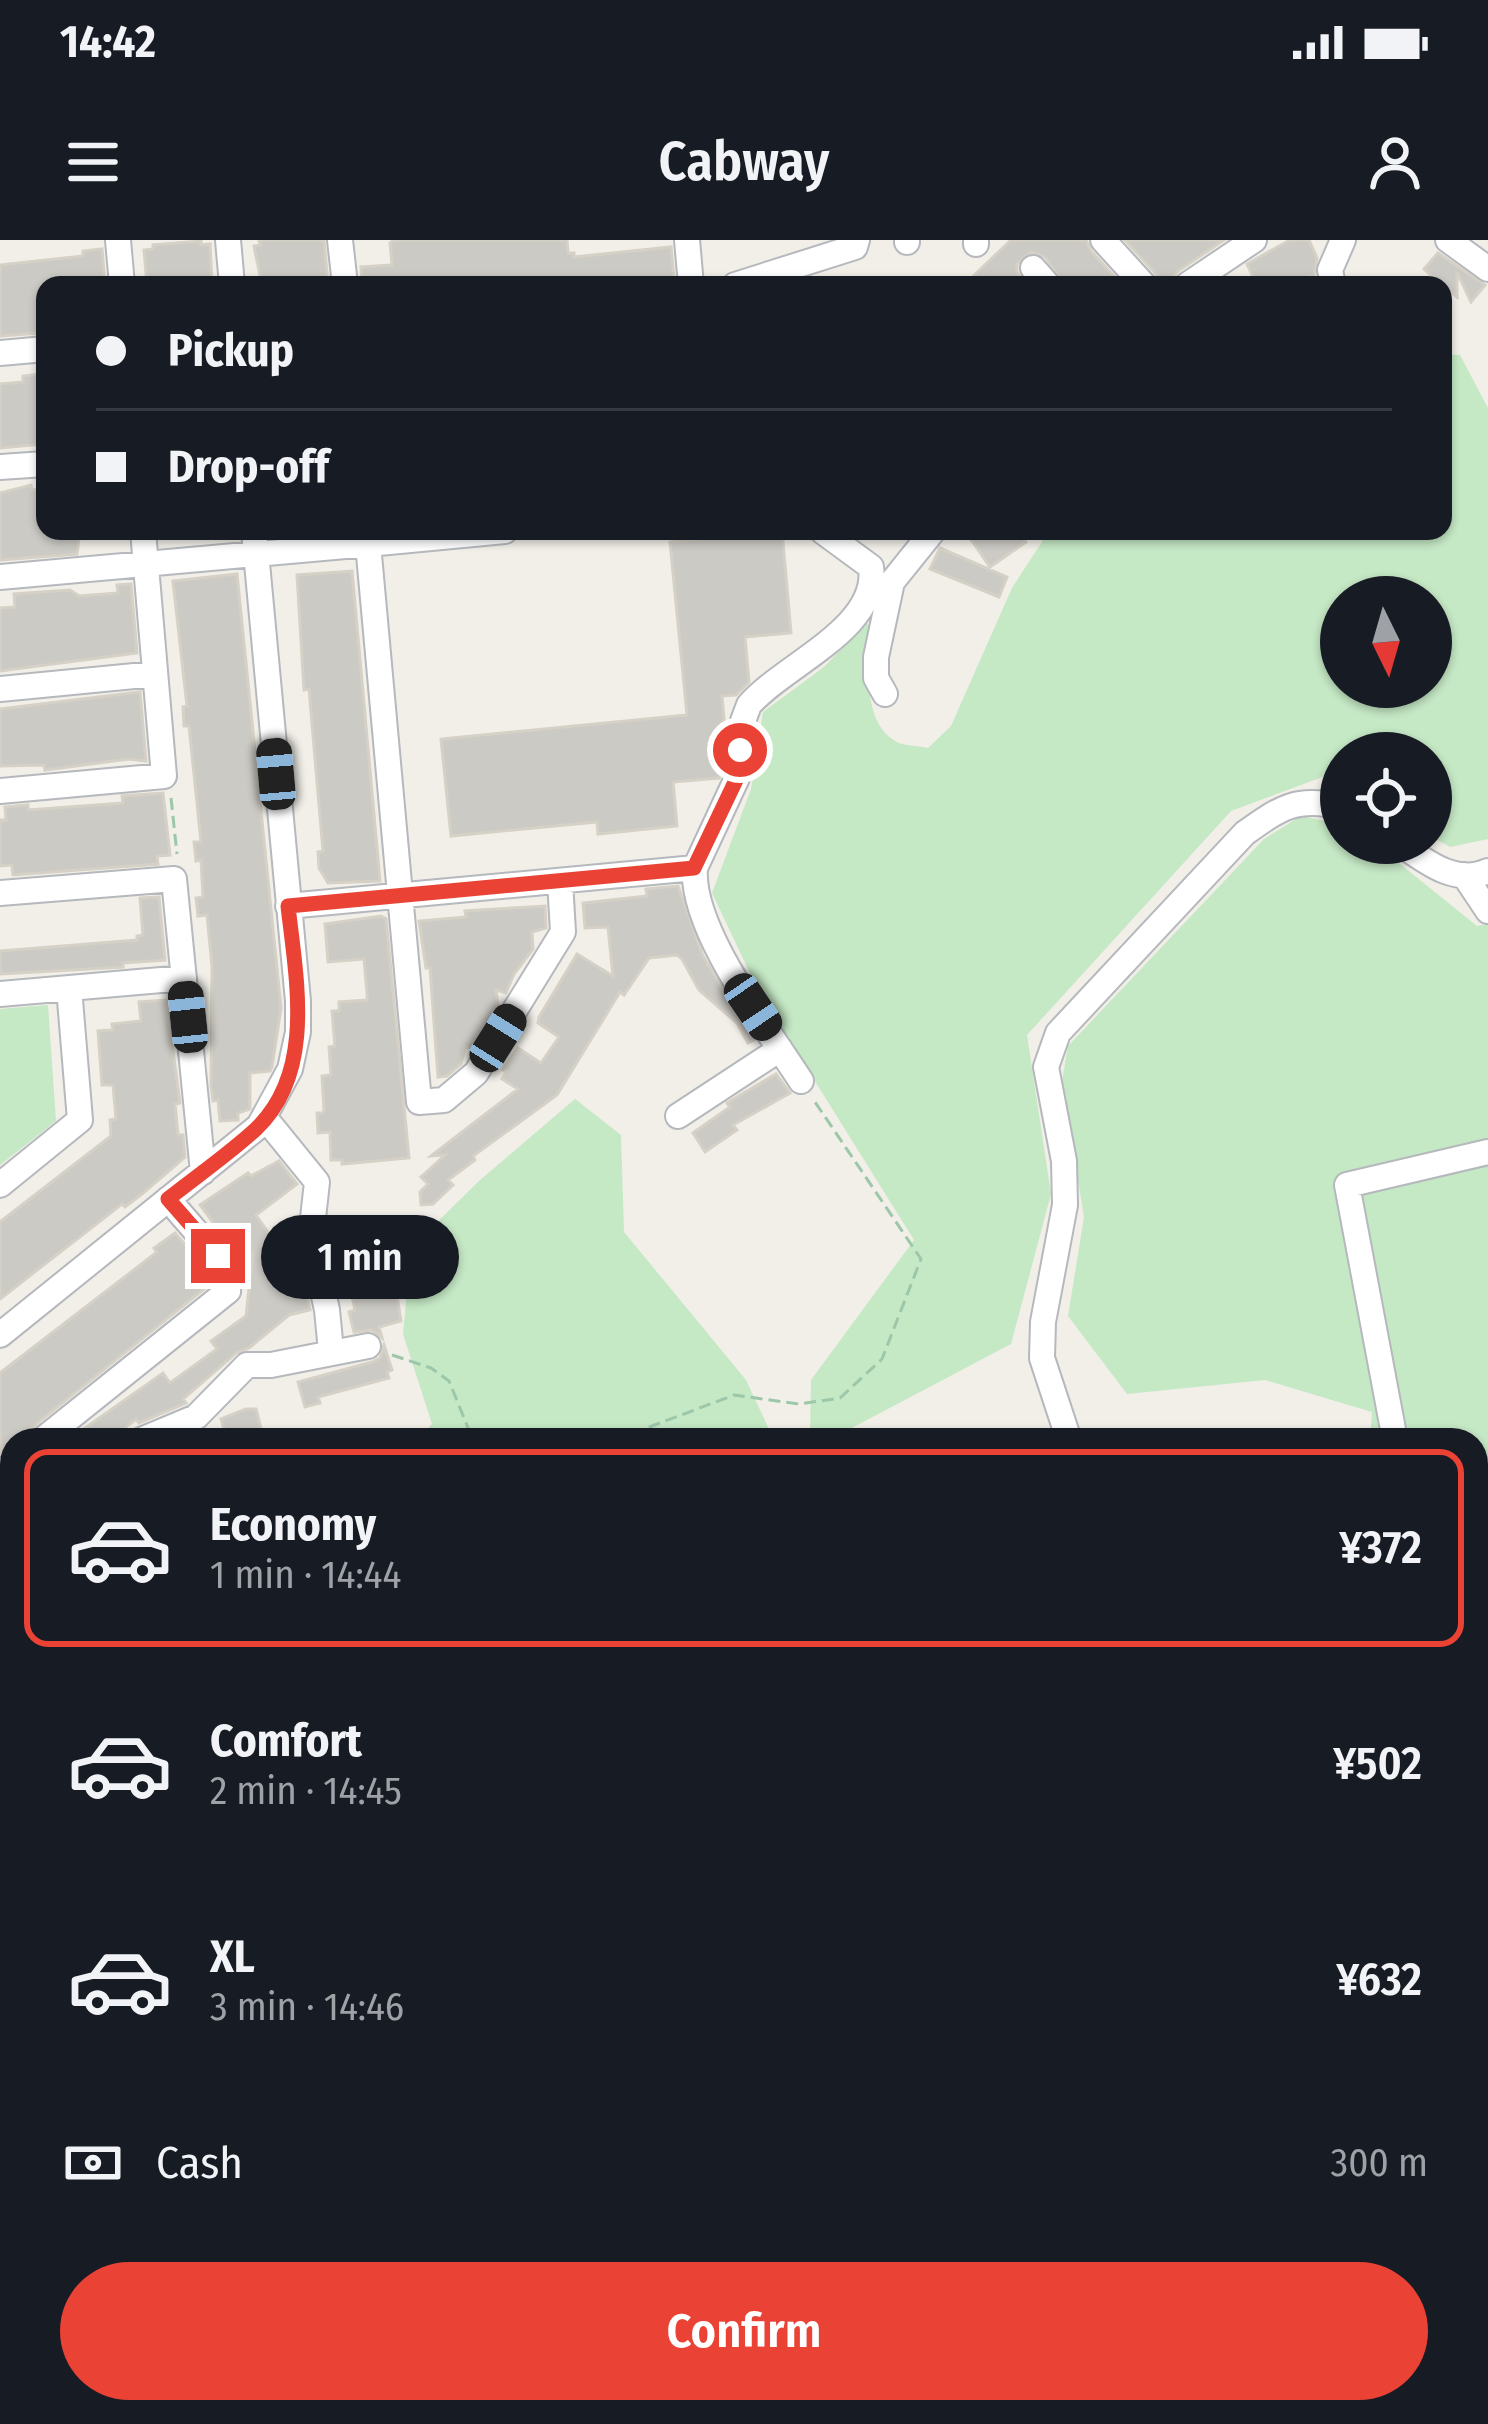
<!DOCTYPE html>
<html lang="en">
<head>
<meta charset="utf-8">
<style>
	:root { --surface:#171b24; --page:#242831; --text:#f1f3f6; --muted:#9ea1a6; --line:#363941; --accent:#ea4335 }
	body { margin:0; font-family:"Fira Sans Condensed",sans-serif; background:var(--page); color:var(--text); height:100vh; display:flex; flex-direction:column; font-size:45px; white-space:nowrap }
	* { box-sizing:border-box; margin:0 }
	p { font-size:39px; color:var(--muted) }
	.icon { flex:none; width:66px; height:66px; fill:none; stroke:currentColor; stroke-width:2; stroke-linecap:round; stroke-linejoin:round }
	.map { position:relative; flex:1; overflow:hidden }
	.drawer { position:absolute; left:0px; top:1188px; width:1488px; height:996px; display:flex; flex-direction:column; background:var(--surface); border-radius:36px 36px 0 0; box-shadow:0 3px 9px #0004 }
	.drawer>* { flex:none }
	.banner { position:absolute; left:36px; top:36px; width:1416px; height:264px; border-radius:24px; box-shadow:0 3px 9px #0004; display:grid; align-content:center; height:264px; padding:0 60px; background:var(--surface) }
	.needle { width:78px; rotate:175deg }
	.tools { position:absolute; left:1320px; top:336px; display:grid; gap:24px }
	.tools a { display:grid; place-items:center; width:132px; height:132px; border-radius:50%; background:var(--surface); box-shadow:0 3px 9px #0004; font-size:60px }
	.end { position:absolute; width:54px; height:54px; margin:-27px; border:15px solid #ea4335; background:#fff; box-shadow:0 0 0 6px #fff }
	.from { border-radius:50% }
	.bubble { position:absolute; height:84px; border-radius:42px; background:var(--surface); box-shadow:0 3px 9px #0004; font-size:39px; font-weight:600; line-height:84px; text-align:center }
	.car { position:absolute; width:36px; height:72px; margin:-36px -18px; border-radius:15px; box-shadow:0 0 9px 3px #0007; background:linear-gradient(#222 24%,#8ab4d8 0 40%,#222 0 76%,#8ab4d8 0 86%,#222 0) }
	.banner b { display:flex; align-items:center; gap:42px; height:114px; font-size:45px }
	.banner b+b { border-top:3px solid var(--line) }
	.banner i { width:30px; height:30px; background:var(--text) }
	ul { padding:21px 0 0; list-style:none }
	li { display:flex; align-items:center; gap:36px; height:198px; margin:0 24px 18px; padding:0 36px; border:6px solid transparent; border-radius:24px }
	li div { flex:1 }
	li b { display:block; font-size:45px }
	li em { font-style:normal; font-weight:600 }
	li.active { border-color:var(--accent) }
	li>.icon { width:108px; height:108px; stroke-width:1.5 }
	.pay { display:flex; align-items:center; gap:30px; height:132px; padding:0 60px; font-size:45px }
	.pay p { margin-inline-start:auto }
	.action { display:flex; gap:24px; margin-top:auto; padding:24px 60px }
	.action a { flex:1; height:138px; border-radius:72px; background:var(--accent); color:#fff; font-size:48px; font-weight:600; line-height:138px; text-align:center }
	.status { display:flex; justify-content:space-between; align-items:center; height:84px; padding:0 60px; background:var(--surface); direction:ltr }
	.status svg { height:33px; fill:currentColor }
	header { display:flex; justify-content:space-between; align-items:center; height:156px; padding:0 60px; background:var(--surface); font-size:54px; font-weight:600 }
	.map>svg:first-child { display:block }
</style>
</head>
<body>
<div class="status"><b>14:42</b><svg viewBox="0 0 49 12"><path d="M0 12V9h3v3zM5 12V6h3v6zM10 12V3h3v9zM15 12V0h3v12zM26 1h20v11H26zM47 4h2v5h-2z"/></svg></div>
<header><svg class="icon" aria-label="menu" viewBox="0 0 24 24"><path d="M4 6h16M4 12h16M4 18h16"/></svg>Cabway<svg class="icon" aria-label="person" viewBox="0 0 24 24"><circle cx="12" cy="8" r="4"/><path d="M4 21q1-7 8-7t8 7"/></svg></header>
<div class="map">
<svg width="1488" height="2184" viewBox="0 0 1488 2184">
	<rect width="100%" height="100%" fill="#f1efe8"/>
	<!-- green -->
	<path fill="#c5e8c5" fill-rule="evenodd" d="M1443,114L1460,115L1488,168V599L1450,607L1431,596V513H1341V545L1325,536L1231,571L1027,795L1051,954L1011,1104L829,1200H810L811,1140L914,1000L758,750L712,653L751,549L763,472L824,427L867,383L871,389C869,423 860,485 899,503C907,506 919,506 928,508L951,486L1012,348L1049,291H1443ZM1341,357H1431V447H1341Z
		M1301,576L1341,584V603H1374L1477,686L1488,684V1834L1476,1811V1200H1370L1372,1172L1265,1140L1127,1154L1068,1076L1084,977L1062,841L1068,806L1264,599Z
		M48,765L56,881L0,925V769Z
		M575,859L621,895L624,992L746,1140L774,1200H417L432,1184L403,1094L411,1008L479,941Z
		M0,1560L12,1563V2077L0,2085Z"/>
	<!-- building -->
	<path fill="#cccac5" stroke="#d6d1c6" stroke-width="3" d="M259,0H324L328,45H262L254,6L260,5Z
		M394,0H567L568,13H574V17L671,7L674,38L522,45H362L361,27L392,25L390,3Z
		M1011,0H1086L1091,11L1122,45H1064L1045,17L1031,12L1017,24V32L1026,45H964Z
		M1125,0H1224L1178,31L1165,45H1160L1156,34Z
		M1290,0H1309L1317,18L1314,35L1292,45H1257L1247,24Z
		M201,1V5L210,4L212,45H147L144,10L153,9V5Z
		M102,9L105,45H45V81H38L39,93L0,96V25L83,16V11Z
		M1438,13L1485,45L1471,62L1457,32V57L1424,29Z
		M41,134L45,141V204L0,208V144L23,142V136Z
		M31,245L32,250L45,249V291H80L77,314L0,320V253Z
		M782,291L791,393L745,397L749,442L736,455L722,456L725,490L721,534L719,538L673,542L677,586L598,594L597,582L451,596L441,499L687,475L670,302Z
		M965,291H1019L1026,302L990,327Z
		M940,308L1007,337L999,357L930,329Z
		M352,331L380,641L328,643L319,628L318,612L323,611L309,449L304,450L297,335Z
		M237,334L281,768L272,827L270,831L250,833V869L238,873V880L220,881L218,860L213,861L211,845L212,726L207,675L198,676L196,658L203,657L201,620L196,621L194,602H201L189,486H184L183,467L187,466L173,341Z
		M131,344L137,413L0,431V368L15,367L14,354L70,350L79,356L118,353L117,345Z
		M140,452L146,521L129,519L45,530L44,525L0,526V469Z
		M163,553L170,615L157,616L158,624L13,635L12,625L0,626V580H6L5,567L28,565V570L123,563L122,556Z
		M678,646L703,716L754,800L748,803L737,783L699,750L682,719L677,715L649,718L624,755L620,752L557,855L473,916L475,920L448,940L453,945L433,964L421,965L420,952L428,944L421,937L445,915L431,916L518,849L502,839L506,832L503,830L518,808L541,823L559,797L538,783L539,777L577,714L613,736L608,687L585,688L583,663L647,656L646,649Z
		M159,657L165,720L123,723V727L0,734V711L137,700V696L143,695L140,658Z
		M545,666L546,688L532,692L533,709L514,734L506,753L496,750L498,766L473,807L465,808L461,824L447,836L438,837L430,728H426L419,681L466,677L465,671Z
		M381,676L386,679L409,918L342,924V920H331L330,892L318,893L317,873H323L324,869L322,836L331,835L329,807L335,806L332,771H339V762L367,760V753L364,719L328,722L325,684Z
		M166,760L180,863L175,864L178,895H183L185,917L142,954L125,967L122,964L0,1059V982L111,896L110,880L116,879L113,845H102L98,791L113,790L112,784L141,781L139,762Z
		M776,834L790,853L733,885L737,890L705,912L693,893L730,867L727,863Z
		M279,921L297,944L256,975L277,1005L295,1000L310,1070L289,1075L249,1108L236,1113L183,1159L186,1163L139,1183L136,1179L109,1200H68L163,1133L170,1143L217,1109L211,1101L246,1076L253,1013L237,1025L231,1007L200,965L248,933L251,936Z
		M410,982L413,1001L398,1007L405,1041L395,1043L401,1081L379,1087L382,1098L372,1090L354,1092L349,1072L355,1070L342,1012L337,1013L336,1007L330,1008L328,994Z
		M175,993L203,1025L209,1045L0,1213V1133L157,1012L154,1008Z
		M384,1105L392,1130L387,1132L389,1138L318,1157L320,1163L305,1167L298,1142L372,1122L380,1118Z
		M246,1169H256L264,1200H227L221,1179Z"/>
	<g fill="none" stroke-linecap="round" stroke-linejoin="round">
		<!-- minor casing -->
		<g stroke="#b5b8bc" stroke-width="28">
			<path id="minor" d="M118,0L122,45
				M228,0L232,45
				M340,0L345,45
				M687,0L691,45
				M1103,0L1144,45
				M1448,0L1488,29
				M907,2V0
				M976,4V0
				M1033,28L1048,45
				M735,45L855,7L857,0
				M1187,45L1254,0
				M1333,45L1330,30L1343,0
				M0,113L45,109
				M0,227L45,224
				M367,291L368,304L505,291
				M0,337L368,304L419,862L444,860L476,833L563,692L560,641
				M0,449L155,434
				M885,454L876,438V417L892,342L933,291
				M0,551L164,536L143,291
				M1399,603C1425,621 1455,646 1488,631
				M1464,635L1488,671
				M0,653L174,639L203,932
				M288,666L695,628
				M0,754L184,738
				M801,841C768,789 690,689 695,628L737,538L743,481L749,465C783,425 880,388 871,327L822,291
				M678,876L780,809
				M265,878L317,942L311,996L327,1070L331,1111
				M0,945L80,880L69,748
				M0,1095L259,886L290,829L298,792V761L254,291
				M42,1200L228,1051L218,1017L168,959
				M141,1200L196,1177L247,1125H271L368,1106
				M1069,1200L1042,1118L1043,1082L1065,965L1064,921L1046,827L1058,793L1245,593C1280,568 1297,556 1341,567
				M1395,1200L1347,945L1488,912
				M0,1234L12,1224
				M1476,1254L1488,1251
				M0,1479L12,1497
				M1476,1852L1488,1875
				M1476,1981H1488
				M179,2184L204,2172
				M1146,2184L1154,2172"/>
		</g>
		<!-- path -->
		<path stroke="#9cc7a9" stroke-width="3" stroke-dasharray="12 6" stroke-linecap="butt" d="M171,558L177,614
			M392,1115L431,1128L449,1141L473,1200
			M615,1200L734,1155L799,1164L840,1158L882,1119L921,1019L813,859"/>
		<!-- minor -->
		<use href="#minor" stroke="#fff" stroke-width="24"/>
	</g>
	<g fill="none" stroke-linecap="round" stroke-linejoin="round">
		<!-- route -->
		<path stroke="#ea4335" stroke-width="15" d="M218,1016L168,959C197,936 229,914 256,889C316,832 296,738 288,666L694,628L737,538L740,510"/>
	</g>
</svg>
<div class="tools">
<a><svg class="needle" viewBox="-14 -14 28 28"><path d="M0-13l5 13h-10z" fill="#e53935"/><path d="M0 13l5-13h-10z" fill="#9ea1a6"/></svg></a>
<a><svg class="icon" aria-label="locate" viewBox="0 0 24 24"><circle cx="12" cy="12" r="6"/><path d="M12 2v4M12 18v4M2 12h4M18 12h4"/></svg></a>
</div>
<i class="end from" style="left:740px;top:510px"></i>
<i class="end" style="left:218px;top:1016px"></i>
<div class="bubble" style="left:261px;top:975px;width:198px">1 min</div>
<i class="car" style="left:276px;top:534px;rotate:355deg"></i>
<i class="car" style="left:753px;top:767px;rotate:146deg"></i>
<i class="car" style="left:188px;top:777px;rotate:354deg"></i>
<i class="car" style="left:498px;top:798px;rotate:32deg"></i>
<div class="banner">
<b><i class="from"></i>Pickup</b>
<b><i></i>Drop-off</b>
</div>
<section class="drawer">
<ul>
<li class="active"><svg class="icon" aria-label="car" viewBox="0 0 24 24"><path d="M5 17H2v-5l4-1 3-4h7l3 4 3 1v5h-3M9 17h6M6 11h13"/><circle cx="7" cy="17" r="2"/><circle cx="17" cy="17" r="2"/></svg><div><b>Economy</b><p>1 min · 14:44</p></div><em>¥372</em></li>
<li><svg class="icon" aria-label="car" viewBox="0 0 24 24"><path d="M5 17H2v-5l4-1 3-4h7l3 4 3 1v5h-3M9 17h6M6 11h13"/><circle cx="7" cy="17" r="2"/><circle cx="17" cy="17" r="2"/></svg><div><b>Comfort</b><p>2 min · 14:45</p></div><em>¥502</em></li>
<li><svg class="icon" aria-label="car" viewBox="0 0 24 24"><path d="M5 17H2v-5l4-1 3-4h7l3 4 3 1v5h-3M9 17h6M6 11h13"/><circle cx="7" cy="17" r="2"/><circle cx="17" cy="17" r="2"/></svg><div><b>XL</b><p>3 min · 14:46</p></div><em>¥632</em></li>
</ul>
<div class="pay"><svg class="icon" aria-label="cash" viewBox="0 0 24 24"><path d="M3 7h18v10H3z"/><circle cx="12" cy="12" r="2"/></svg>Cash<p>300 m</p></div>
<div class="action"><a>Confirm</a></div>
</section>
</div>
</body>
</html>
